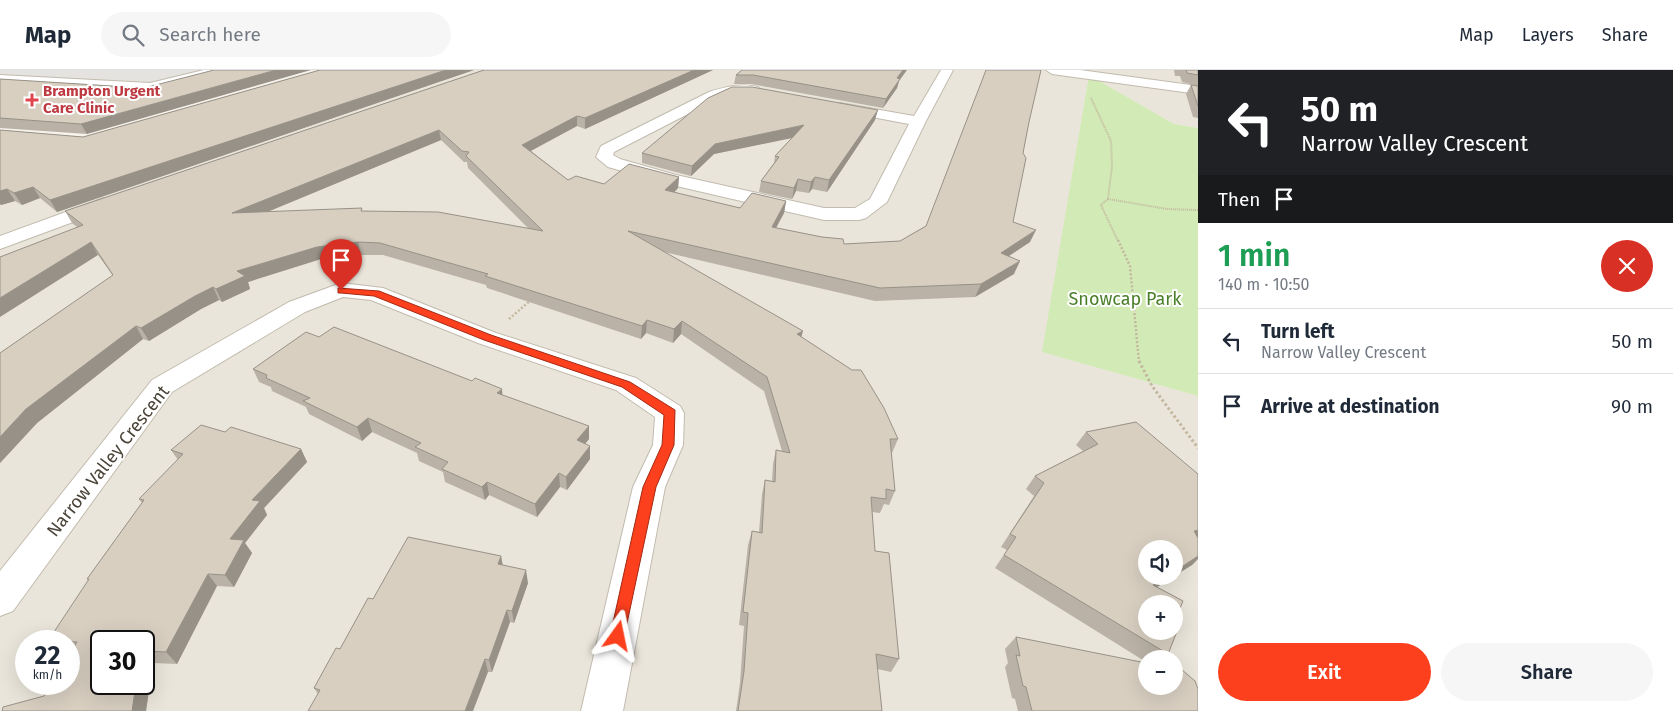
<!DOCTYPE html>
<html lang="en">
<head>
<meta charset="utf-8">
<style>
  body { margin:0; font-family:"Fira Sans",sans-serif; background:#f6f6f7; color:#1f2937; height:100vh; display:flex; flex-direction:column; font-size:19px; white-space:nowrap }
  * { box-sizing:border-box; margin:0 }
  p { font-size:16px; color:#747a83 }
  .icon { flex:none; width:28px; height:28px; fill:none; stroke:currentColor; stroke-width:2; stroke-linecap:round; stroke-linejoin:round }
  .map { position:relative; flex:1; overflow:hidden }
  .details { display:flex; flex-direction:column; background:#fff; width:475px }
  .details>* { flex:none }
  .hud { background:#202124; color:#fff; overflow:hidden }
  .controls { position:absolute; left:1138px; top:470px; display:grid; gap:10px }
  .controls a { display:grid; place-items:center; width:45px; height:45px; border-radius:50%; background:#fff; box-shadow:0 5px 20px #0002; font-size:25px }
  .speed { position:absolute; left:15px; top:560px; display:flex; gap:10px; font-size:25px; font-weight:700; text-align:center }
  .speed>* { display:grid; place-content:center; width:65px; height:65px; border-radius:50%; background:#fff; box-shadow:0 5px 20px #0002; line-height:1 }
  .speed small { font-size:12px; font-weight:400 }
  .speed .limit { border:2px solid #111; border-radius:8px; background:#fff; color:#111 }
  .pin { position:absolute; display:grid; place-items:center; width:42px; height:42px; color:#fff; margin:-51px -21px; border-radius:50% 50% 50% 0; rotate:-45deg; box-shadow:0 0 5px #0007 }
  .pin .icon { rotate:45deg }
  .me { position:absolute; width:55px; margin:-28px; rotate:12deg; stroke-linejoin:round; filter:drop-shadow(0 0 4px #0008) }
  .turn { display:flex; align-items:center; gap:18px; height:105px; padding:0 20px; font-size:22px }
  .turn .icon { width:65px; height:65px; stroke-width:2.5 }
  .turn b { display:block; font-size:35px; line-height:42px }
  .then { display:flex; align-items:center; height:48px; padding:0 20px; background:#0003; gap:10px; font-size:19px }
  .round { display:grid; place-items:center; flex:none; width:52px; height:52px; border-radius:26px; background:#f6f6f7 }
  .summary { display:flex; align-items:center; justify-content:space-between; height:85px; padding:0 20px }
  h1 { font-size:30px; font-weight:600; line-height:38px; color:#1e9e55 }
  .action { display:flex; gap:10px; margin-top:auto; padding:10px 20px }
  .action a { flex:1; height:58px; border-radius:30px; background:#fc3f1d; color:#fff; font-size:20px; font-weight:600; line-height:58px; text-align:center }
  .action a+a { background:#f6f6f7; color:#1f2937 }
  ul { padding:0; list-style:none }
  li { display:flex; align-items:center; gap:15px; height:65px; padding:0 20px; border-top:1px solid #e0e1e3 }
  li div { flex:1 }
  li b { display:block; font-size:19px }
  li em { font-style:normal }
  header { display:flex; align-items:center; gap:30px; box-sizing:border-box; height:70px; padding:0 25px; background:#fff; border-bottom:1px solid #e0e1e3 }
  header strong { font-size:24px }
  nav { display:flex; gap:28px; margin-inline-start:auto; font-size:18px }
  .search { width:350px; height:45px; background:#f6f6f7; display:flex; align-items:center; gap:12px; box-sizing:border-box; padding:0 18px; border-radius:28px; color:#747a83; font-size:19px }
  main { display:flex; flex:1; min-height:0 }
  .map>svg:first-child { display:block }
</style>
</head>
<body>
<header>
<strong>Map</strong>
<div class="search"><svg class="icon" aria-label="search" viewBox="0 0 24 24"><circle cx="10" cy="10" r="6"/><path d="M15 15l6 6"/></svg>Search here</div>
<nav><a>Map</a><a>Layers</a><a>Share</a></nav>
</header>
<main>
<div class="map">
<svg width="1198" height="641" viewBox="0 0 1198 641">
  <rect width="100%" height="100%" fill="#f6f3ec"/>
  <path fill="#eae5da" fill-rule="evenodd" d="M349,0H1198V58L1174,54L1089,5L1043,282L1198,326V641H0V79L59,82ZM1146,479H1174V506H1146ZM1146,534H1174V561H1146ZM26,571H69V614H26ZM101,571H144V614H101ZM1146,589H1174V616H1146Z"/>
  <path fill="#d2eab5" d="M1089,5L1174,54L1198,58V326L1042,282Z"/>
  <path fill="#e5e3e0" d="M0,0H239L148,25L0,17Z"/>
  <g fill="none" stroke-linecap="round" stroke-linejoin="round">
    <g stroke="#c2bbae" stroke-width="2">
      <path id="minor" d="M204,0H226L225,3L150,21L0,13V5L150,13Z
        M941,0H953L926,51L887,132L866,148L859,150H824L672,115L608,97L596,87L601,76L709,22C725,17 741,13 758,17L760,20L758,23L730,24L719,28L614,82L613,85L620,89L676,105L824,138H855L870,129L909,54L840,41L833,37L840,33L914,46Z
        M1046,0H1080L1198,16V24L1052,4Z
        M104,128L111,130L113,134L111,138L0,179V166Z
        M341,213L383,218L496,263L636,308L680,336L684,343L683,375L665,417L623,641H581L633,417L653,375L655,347L616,320L478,273L371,230L343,227L305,242L172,322L13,541L0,546V501L152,310L289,232Z"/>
    </g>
    <path stroke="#c4b79f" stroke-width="2" stroke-dasharray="1 1" stroke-linecap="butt" d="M1091,28L1111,71L1112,96L1108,129L1101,135L1118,171
      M1108,129L1167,139L1198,140"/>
    <path stroke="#c4b79f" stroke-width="2.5" stroke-dasharray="2 2" stroke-linecap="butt" d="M1118,170L1130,196L1139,292
      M509,249L531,230"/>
    <path stroke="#c4b79f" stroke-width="3" stroke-dasharray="2.5 2.5" stroke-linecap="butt" d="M1139,291L1152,316L1198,378"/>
    <use href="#minor" fill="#fff" fill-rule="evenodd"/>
  </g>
  <path fill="#bab2a6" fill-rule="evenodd" d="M320,0H474L57,142L40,128L22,135L15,131L1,135L0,134V60L83,67Z
    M484,0H713L585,59L577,56L531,81L568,110L604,114L679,107L678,118L674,123L740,138L786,131L784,143L776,158L844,174L900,171L926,156L1029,52L1023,83L1013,152L1030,172L1009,186L1014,204L975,227L875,231L664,182L801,267L898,369L892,383H891L895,421L889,435L884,434L880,443L872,442L875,481L899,589L891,602L877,599L882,641H736L740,613L744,556L739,555L748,475L752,461L759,462L762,424L765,410L772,411L773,394L776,380L782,381L764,321L681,264L673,273L646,263L641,269L487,218L486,215L383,185H361L321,189L248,212L250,219L222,232L219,230L201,239L149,271L143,269L37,353L0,393V283L113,206L98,185L77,157L72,153L65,141ZM441,70L464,92H467L468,98L529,159L363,141H269Z
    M742,0L899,11L897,18L883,38L751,14H734L736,5Z
    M1174,0H1198V48L1193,47L1186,24L1191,15L1198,16L1182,12L1180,6H1175Z
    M0,9L144,18L87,64L0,58V59Z
    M875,50L827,122L812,119L809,123L796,121L792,129L759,122L761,111L774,93L775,86L793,67L714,84L691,106L642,93V83Z
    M319,267L502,325L589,369L585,374L590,389L567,420L560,417L537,447L489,425L485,430L445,412L443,402L419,391L417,383L372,362L362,371L309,344L306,337L272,321L271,317L259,312L253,299Z
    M1136,352L1192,495L1157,517L1174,534L1168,584L1162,589H1146V592L995,498L1007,480L1001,477L1034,426L1026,419L1035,406L1083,381L1076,375L1086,362Z
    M225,362L301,379L307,392L264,438L267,445L245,473L252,483L234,517L217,516L177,594L153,593L146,641H2L44,626L70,584H69V571L89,510L87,509L142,433L139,429L178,390L171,380ZM144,571V614H101Z
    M501,486L503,495L528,513L514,553L510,552L492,602H488L318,624L314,618L373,529Z
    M1016,567L1198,641H1018L1015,629L1012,628L1005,597L1008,593L1005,579Z"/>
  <path fill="#979187" d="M276,0H311L87,64L81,54Z
    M446,0H474L57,142L50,130Z
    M694,0H713L585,59V48Z
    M903,0H907L899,11L897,18L883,38L886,29L897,8Z
    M878,40L875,50L827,122L829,110Z
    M577,46V56L523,85L522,75Z
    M804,55L802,66L714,84L691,106L692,96L715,74Z
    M439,60L441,70L236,155L232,143Z
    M679,107L678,118L664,132L665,120Z
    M815,107L812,119L809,123L811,112Z
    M798,109L796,121L792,129L794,118Z
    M33,117L40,128L22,135L14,123Z
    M7,119L15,131L1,135L0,134V121Z
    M786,131L784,143L770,169L772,157Z
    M1036,160L1030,172L995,195L1001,183Z
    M91,172L98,185L0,247V228Z
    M358,172L361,185L321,189L248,212L250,219L222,232L216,219L237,201L317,177Z
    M1020,191L1014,204L975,227L981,214Z
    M213,217L219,230L201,239L149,271L141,258L195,226Z
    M647,250L646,263L641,269L642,256Z
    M682,251L681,264L673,273L674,259Z
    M136,256L143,269L37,353L0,393V367L26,339Z
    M803,261L799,275L797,264Z
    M502,319L503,332L497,323Z
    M368,348L372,362L362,371L357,357Z
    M589,356V369L577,384V370Z
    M590,376V389L567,420L566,407Z
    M301,379L307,392L264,438L267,445L245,473L252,483L234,517L225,505L230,469L252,430Z
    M559,403L560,417L537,447L535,434Z
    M487,412L489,425L485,430L482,417Z
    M1198,460V469L1194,461Z
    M501,486L503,499L498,494Z
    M1198,486V489L1192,495L1174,506V502Z
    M526,500L528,513L514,553L512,541Z
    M208,504L217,516L177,594L166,582Z
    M1167,506H1174L1140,528L1153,515Z
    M507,540L510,552L492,602L489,590Z
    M144,583L153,593L146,641H132L136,614H144Z
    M485,589L488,602L473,641H465Z"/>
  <path fill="#d8cfc1" stroke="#979187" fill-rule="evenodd" d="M214,0H276L81,54L0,48V9L144,18Z
    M320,0H446L50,130L33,117L14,123L7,119L0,121V60L83,67Z
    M484,0H694L585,48L577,46L522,75L568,110L576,106L604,114L629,94L679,107L665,120L740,138L752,123L786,131L772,157L822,167L843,169L844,174L900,171L926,156L986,0H1041L1029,52L1023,83L1026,88L1013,152L1036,160L1001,183L1020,191L981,214L880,218L628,161L803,261L797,264L852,300H861L884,338L898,369H890L895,421L886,419V429L871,427L875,481L889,483L899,589L876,584L882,641H738L744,601L748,543L743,542L752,461L762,463L765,410L775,412L776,380L790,383L767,307L682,251L674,259L647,250L642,256L485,206L488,204L380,173L358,172L317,177L237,201L245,206L216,219L213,217L195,226L141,258L136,256L26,339L0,367V283L113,205L91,172L0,228V187L83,155L65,141ZM439,60L462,81L469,82L466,86L543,161L438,142L361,141L362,138L232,143Z
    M742,0H903L897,8L900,9L886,29L753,5H736Z
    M1186,0H1198V5L1187,3Z
    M1191,15L1198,16V36Z
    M732,17H752L878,40L829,110L815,107L811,112L798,109L794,118L761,111L779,87L775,86L804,55L715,74L692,96L642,83L708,28Z
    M334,257L472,311L475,308L502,319L497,323L589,356L577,370L590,376L566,407L559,403L535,434L487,412L482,417L442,399L448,392L415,377L421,373L368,348L357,357L303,331L310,328L266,308L267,305L253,299L306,262L319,267Z
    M1136,352L1198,404V460L1194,461L1198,468V486L1174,502V479H1146V506H1167L1153,515L1183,531L1174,553V534H1146V561H1174V557L1178,559L1168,584L1004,485L1016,467L1010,464L1044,413L1035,406L1098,374L1086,362Z
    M201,355L225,362L231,357L301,379L252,430L260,431L230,469L244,470L225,505L208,504L166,582L144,581V571H101V614H136L132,641H2L3,637L44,626L51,614H69V585L77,572L48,571L89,509H87L144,430L139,429L183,384L171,380Z
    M408,467L501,486L498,494L526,500L512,541L507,540L489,590L485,589L465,641H308L320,620L314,618L336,578L340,579L368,528L373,529Z
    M1016,567L1146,593V616H1174V598L1181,599L1195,611L1198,619V641H1032L1026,617L1023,616L1016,585L1020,586Z"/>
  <path fill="#fc3f1d" stroke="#a42913" d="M338,218L379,221L491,265L630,312L675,340L674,375L656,417L623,572L618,574L612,572L610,566L643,417L662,375L664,345L622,317L484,270L374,226L341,223H338Z"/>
  <path fill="#e0444e" stroke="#fff" stroke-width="2" d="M29.5 22.5h5v5h5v5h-5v5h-5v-5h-5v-5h5z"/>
  <g text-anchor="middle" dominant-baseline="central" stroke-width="4" stroke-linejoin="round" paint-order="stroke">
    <g font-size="15" font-weight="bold" fill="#be3a42" stroke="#fff" text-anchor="start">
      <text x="43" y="21">Brampton Urgent<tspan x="43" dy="17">Care Clinic</tspan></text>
    </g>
    <g font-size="18" fill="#4a7f2a" stroke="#fff">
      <text x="1125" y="229">Snowcap Park</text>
    </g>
    <g font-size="18" fill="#4b4439" stroke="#fff">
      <text transform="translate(108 391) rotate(-52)">Narrow Valley Crescent</text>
    </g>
  </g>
</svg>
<div class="controls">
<a><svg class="icon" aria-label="sound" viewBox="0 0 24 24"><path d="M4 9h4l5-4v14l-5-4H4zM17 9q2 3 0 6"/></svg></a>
<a>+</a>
<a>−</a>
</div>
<div class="speed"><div>22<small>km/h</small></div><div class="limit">30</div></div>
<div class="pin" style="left:341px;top:220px;background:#d93025"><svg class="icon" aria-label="arrive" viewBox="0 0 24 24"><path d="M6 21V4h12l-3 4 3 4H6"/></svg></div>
<svg class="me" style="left:618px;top:566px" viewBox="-20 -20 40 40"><path d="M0-17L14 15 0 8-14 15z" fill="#fc3f1d" stroke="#fff" stroke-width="4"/></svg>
</div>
<section class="details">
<div class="hud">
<div class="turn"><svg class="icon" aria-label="left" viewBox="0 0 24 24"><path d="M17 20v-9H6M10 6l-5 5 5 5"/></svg><div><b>50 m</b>Narrow Valley Crescent</div></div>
<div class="then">Then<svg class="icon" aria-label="arrive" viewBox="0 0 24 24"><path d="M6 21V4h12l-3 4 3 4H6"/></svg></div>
</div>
<div class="summary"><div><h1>1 min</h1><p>140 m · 10:50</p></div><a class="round" style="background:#d93025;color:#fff"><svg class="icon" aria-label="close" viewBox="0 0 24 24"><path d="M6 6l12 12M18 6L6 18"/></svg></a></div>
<ul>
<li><svg class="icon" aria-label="left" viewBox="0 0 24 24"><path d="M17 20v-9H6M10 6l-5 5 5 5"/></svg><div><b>Turn left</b><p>Narrow Valley Crescent</p></div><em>50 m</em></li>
<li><svg class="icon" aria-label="arrive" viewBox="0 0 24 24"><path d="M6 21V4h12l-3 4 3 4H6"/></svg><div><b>Arrive at destination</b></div><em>90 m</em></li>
</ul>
<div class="action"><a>Exit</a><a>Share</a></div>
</section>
</main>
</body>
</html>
